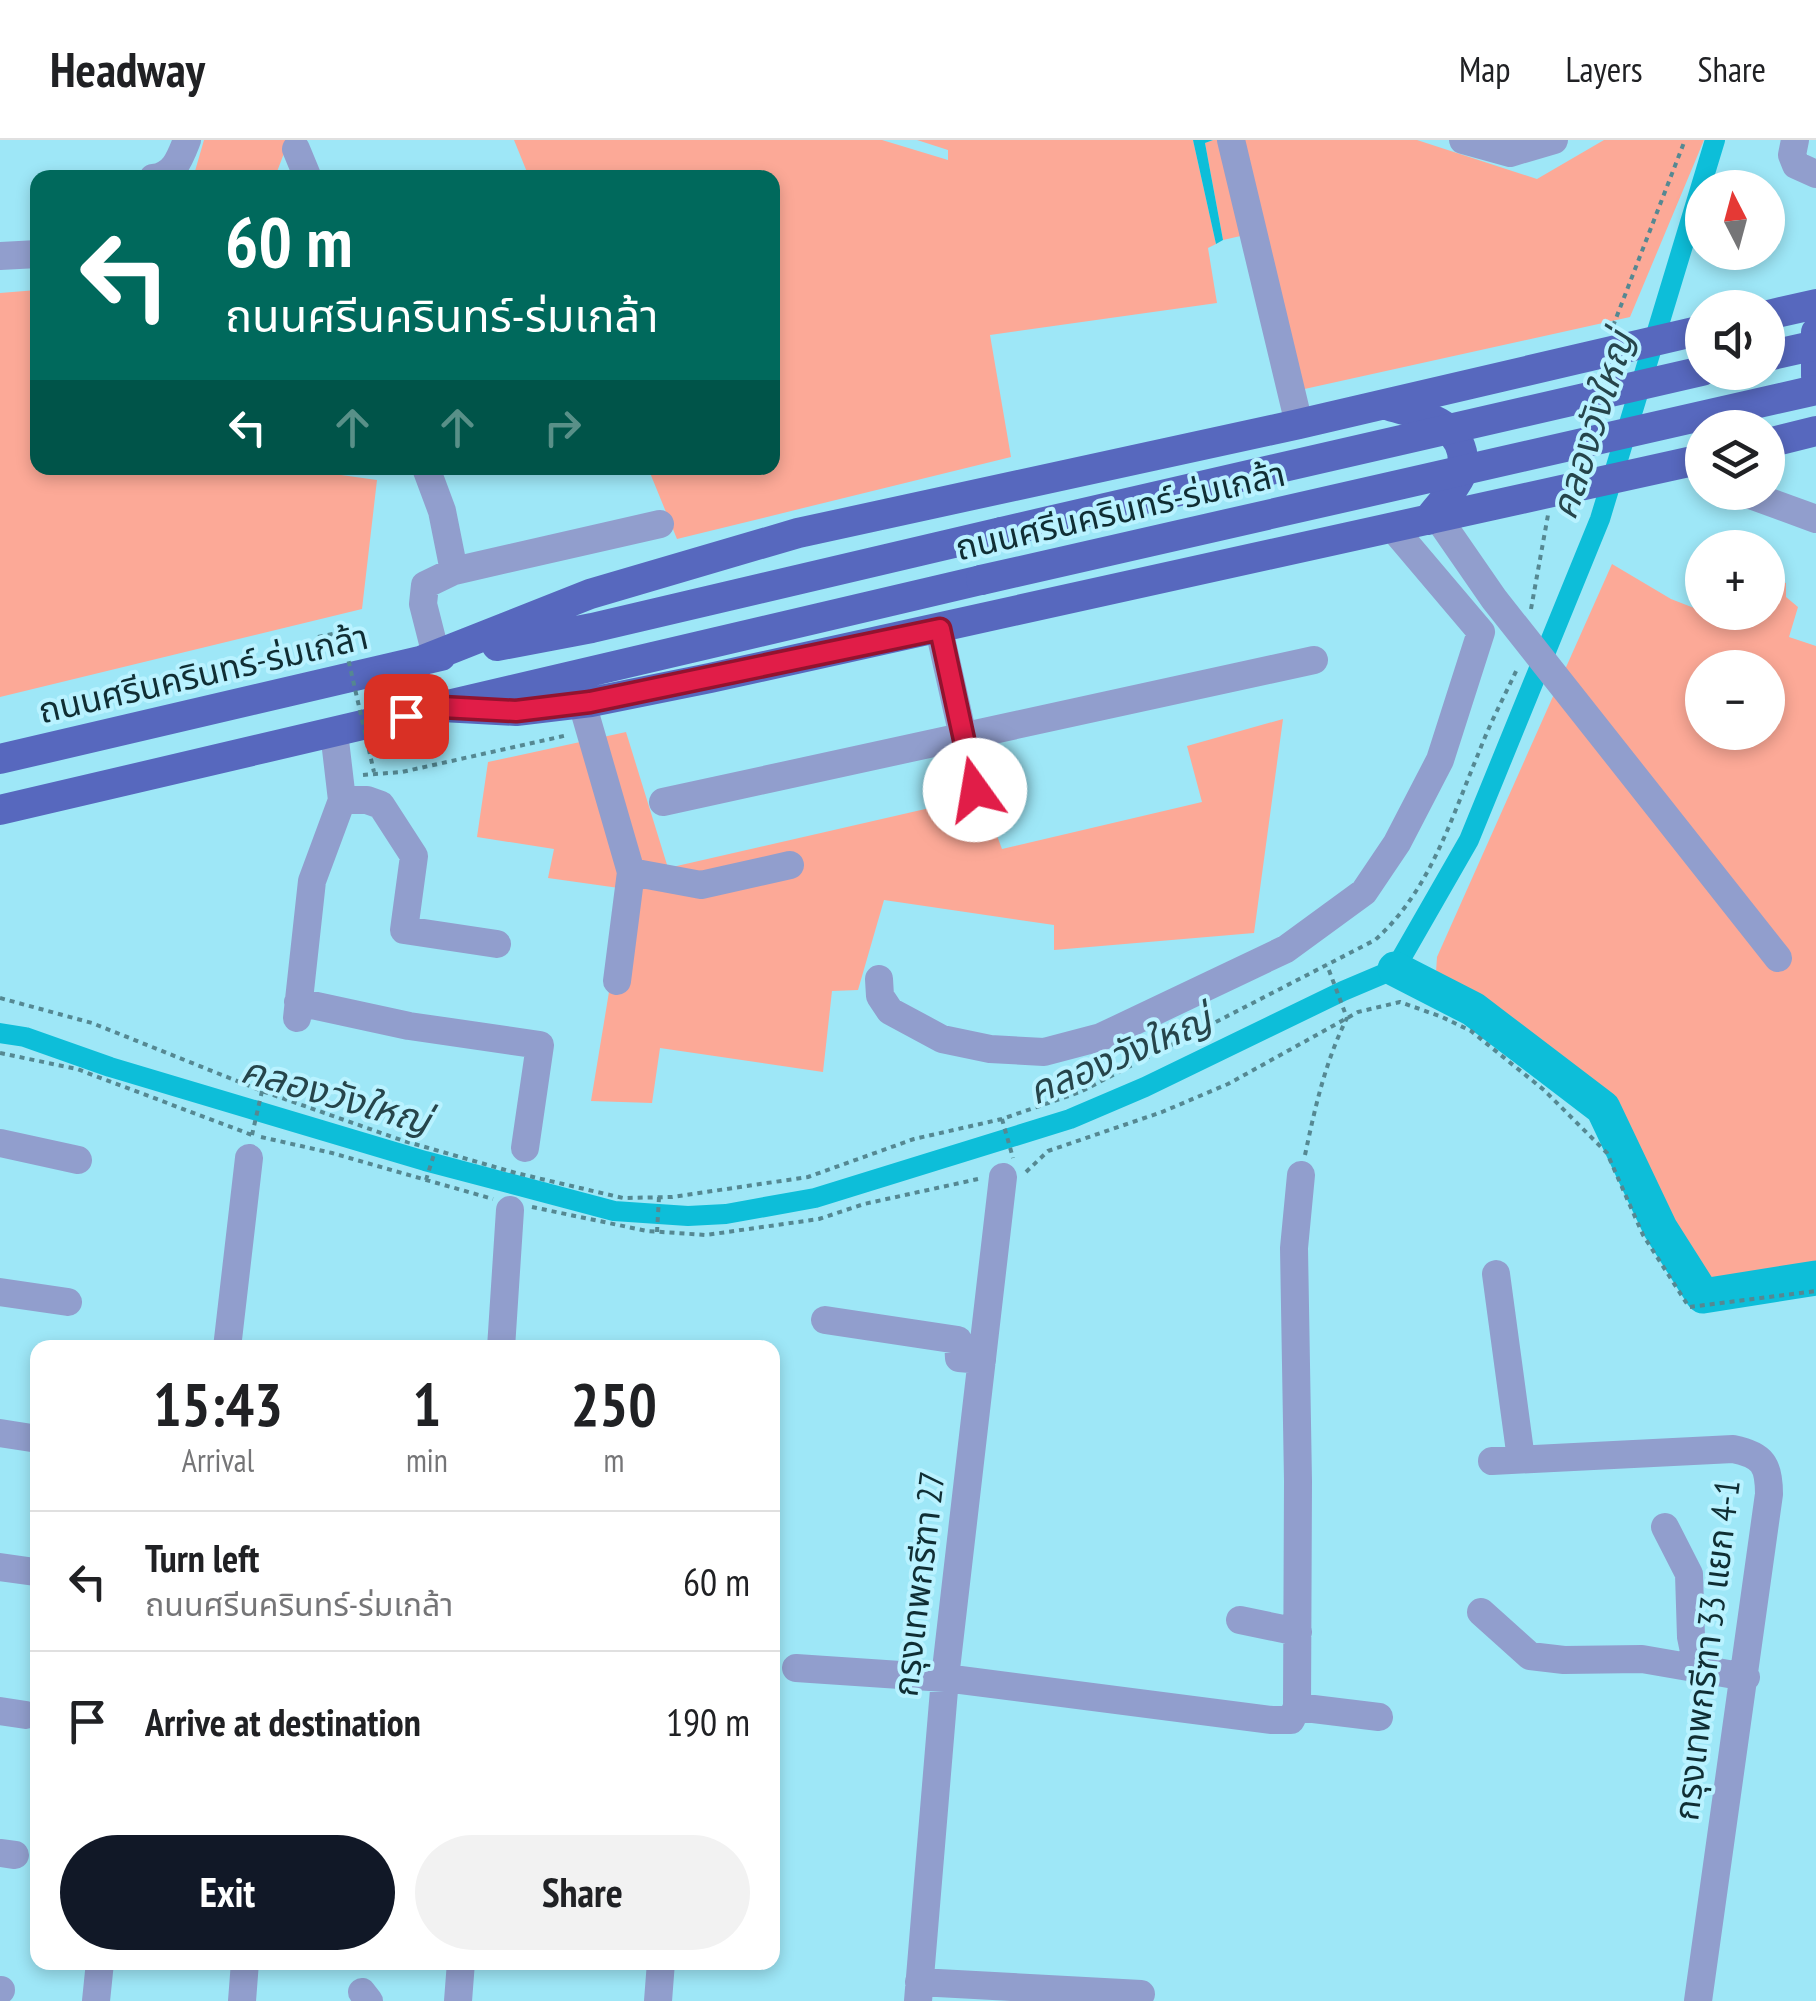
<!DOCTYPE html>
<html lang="en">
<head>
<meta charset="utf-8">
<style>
  body { margin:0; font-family:"PT Sans Narrow","Noto Sans Thai",sans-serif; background:#f2f2f2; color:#202124; height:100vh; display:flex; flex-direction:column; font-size:38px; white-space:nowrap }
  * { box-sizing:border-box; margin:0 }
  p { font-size:32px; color:#757577 }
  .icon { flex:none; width:55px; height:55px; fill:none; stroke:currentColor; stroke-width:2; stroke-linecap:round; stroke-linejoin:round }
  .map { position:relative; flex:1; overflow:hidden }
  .side { position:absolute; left:30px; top:1200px; width:750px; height:630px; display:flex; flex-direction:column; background:#fff; border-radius:20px; box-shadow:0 5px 15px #0003 }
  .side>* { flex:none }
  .guide { position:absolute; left:30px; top:30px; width:750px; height:305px; border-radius:20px; box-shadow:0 5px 15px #0003; background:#00695c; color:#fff; overflow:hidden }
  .needle { width:65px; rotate:354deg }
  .controls { position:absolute; left:1685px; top:30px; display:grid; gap:20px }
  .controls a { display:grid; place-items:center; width:100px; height:100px; border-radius:50%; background:#fff; box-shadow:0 5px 15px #0003; font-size:50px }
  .pin { position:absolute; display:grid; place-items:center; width:85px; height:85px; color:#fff; margin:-42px; border-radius:20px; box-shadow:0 5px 15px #0006 }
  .me { position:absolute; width:110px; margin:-55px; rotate:347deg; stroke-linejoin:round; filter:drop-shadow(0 0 8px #0008) }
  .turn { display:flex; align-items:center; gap:35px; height:210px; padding:0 30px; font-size:45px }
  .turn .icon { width:130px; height:130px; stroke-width:2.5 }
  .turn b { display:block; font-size:70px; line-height:85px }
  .lanes { display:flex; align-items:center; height:95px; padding:0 30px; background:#0003; justify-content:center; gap:50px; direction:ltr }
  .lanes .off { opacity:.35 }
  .eta { display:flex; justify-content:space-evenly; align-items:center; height:170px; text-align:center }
  .eta b { font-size:60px; font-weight:600; line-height:70px }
  .button { display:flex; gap:20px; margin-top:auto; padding:20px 30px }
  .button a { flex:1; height:115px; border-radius:60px; background:#111827; color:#fff; font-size:40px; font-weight:600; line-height:115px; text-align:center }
  .button a+a { background:#f2f2f2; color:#202124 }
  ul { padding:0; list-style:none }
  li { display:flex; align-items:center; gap:30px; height:140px; padding:0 30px; border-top:2px solid #e0e0e0 }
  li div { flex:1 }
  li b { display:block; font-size:38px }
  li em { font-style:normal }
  header { display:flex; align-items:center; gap:60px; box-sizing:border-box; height:140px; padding:0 50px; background:#fff; border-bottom:2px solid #e0e0e0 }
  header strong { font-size:48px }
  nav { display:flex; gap:55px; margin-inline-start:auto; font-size:35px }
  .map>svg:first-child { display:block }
</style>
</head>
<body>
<header>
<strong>Headway</strong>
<nav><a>Map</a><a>Layers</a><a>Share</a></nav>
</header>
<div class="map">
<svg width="1816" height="1861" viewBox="0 0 1816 1861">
  <rect width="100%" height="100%" fill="#9ee7f7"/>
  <path fill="#fca997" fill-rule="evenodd" d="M204,0H289L275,37L193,38Z
    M514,0H882L948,20V10L917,0H1193L1216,104L1208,108L1217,163L990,195L1011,317L677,399L648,328H772V38L529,37Z
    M1213,0H1222L1245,95L1223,100L1205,3Z
    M1243,0H1417L1537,39L1604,0H1704L1630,177L1300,250Z
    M37,150L38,328H291L377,340L362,469L0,557V153Z
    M1612,424L1671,459L1712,475L1713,473L1768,472V436L1786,443V457L1798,467L1789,497L1816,506V1128L1721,1146L1703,1143L1633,1000L1606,955L1511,878L1436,832L1437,817ZM1702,528H1768V592H1702Z
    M1283,579L1254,793L1054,810V785L884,760L858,850L832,851L823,932L660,908L652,963L591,961L626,749L548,738L554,709L477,697L488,622L626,592L668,728L982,656L1002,709L1202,662L1187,606Z"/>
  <path fill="#0dbed9" d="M1193,0H1213L1205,3L1223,100L1216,104Z"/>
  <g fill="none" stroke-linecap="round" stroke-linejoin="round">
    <path stroke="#0dbed9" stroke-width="20" d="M0,893L25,897L110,927L425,1021L614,1071L688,1076L726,1074L815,1058L1070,979L1145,947L1343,851L1395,829L1469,700L1600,379L1715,0"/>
    <path stroke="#0dbed9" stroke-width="35" d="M1395,829L1473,869L1603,968L1660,1088L1703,1156L1816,1138"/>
    <path stroke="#558892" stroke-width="4" stroke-dasharray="5 5" stroke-linecap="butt" d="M1613,186L1685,0
      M1531,469L1548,375
      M318,497L342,492
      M363,635L402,632L568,595
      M0,858L92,883L262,951L404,1001L516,1033L623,1058L672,1057L808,1037L914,999L1002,979L1080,952L1375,800C1430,751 1451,679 1479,612C1490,583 1505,555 1518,527
      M0,913L77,929L252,995
      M1002,979L1013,1018
      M252,995L262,951
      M261,997L332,1013L493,1059
      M1305,1015C1315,968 1325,922 1347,878L1327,825
      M1026,1032L1048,1011L1162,972L1228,944L1358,872L1400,862L1442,877L1471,891L1544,950L1607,1013L1643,1095L1689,1167L1816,1151
      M426,1040L435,1011
      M532,1067L647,1091L706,1095L819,1079L864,1064L978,1039
      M657,1092L659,1057"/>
    <path stroke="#919ecd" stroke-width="28" d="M1231,0L1299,284
      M1463,0L1510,13L1554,0
      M1795,0L1792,15L1796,25L1816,34
      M296,9L308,38
      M153,38C174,36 180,18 187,0
      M0,116L38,114
      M426,328L442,371L454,431
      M1742,352L1816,379
      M1438,378L1494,459L1778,818
      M939,489L975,650
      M436,515L423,464L425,445L454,431L660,384
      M582,563L631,732L617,841
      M342,660H367L381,665L414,716L404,790L497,804
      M663,662L1314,520
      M631,732L701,745L790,725
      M879,839L880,856L890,871L942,899L990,909L1044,912L1101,897L1286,809L1364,752L1397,703L1440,620L1481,492L1392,387
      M298,862L409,886L540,905L525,1008
      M297,878L312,741L342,660L334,592
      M0,1003L78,1020
      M1496,1134L1521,1319
      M0,1152L68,1162
      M825,1180L958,1200L959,1218L982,1220
      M227,1208L249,1018
      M501,1208L510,1070
      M0,1293L38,1299
      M1492,1321L1733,1309C1763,1315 1769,1325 1769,1354L1698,1861
      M1665,1387L1689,1434L1691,1497L1697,1526
      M0,1427L35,1432
      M1481,1472L1530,1516L1564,1520L1642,1519L1746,1537
      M1240,1480L1298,1492
      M796,1528L945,1538L1272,1580H1291L1297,1567L1298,1341L1294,1108L1301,1035
      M1297,1567L1379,1577
      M0,1571L26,1575
      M0,1713L15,1715
      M919,1842L1141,1854
      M0,1850H1
      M362,1852L369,1861
      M96,1861L100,1822
      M242,1861L245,1822
      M458,1861L461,1822
      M658,1861L661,1822
      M918,1861L945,1538L1003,1037"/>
    <path stroke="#5768be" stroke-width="30" d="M1768,175L1816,164
      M1816,192V236
      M1386,265C1415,274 1454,278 1462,312C1463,319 1464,328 1461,335C1454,351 1438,366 1428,380
      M1768,303L1816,291
      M497,506L592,488L1001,392
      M423,520L590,454L798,393L1299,284L1702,190
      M442,567L516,571L591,562L710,538L1702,319
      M0,619L441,516
      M0,670L981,440"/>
    <path stroke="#558892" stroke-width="4" stroke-dasharray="5 5" stroke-linecap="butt" d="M342,492L374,632"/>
    <path stroke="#5768be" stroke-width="30" d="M1768,216L1816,205
      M1001,392L1702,231
      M981,440L1816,250"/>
  </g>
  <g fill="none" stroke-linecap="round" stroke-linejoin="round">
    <g stroke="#92132f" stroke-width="25">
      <path id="route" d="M406,576L442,567L516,571L590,562L940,489L975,650"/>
    </g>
    <use href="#route" stroke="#e11d48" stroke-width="18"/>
  </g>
  <g text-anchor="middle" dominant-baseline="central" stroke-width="8" stroke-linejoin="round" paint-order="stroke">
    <g font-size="35" fill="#102e34" stroke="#b9f2ff">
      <text transform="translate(1120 370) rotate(-13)">ถนนศรีนครินทร์-ร่มเกล้า</text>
      <text transform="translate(203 533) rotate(-13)">ถนนศรีนครินทร์-ร่มเกล้า</text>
      <text transform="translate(918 1444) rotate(-83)">กรุงเทพกรีฑา 27</text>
      <text transform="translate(1706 1510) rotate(-83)">กรุงเทพกรีฑา 33 แยก 4-1</text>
    </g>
    <g font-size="38" font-style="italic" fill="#26454b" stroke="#b9f2ff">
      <text transform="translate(1591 285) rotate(-72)">คลองวังใหญ่</text>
      <text transform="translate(1119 914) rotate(-23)">คลองวังใหญ่</text>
      <text transform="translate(336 954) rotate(16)">คลองวังใหญ่</text>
    </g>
  </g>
</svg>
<div class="controls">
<a><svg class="needle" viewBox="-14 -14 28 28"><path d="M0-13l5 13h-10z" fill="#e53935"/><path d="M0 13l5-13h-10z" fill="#757577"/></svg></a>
<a><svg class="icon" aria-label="sound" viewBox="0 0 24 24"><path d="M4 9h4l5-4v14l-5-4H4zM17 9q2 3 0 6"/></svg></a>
<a><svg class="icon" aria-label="layers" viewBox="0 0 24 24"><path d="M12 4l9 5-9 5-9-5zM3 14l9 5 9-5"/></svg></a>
<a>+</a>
<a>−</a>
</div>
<div class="pin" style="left:406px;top:576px;background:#d93025"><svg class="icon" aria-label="arrive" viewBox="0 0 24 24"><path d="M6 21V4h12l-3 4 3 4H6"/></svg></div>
<svg class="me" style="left:975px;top:650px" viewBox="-20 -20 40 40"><circle r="19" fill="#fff"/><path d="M0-13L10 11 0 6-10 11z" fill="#e11d48"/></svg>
<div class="guide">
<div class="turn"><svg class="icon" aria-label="left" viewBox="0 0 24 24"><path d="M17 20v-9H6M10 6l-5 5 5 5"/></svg><div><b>60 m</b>ถนนศรีนครินทร์-ร่มเกล้า</div></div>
<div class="lanes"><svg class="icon" aria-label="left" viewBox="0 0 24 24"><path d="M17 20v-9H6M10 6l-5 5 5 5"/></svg><svg class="icon off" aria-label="ahead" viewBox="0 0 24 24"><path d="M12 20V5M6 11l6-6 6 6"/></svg><svg class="icon off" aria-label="ahead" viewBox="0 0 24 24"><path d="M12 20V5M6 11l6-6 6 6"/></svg><svg class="icon off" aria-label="right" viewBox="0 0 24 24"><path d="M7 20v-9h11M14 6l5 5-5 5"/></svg></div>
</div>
<section class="side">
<div class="eta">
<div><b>15:43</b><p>Arrival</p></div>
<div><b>1</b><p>min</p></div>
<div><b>250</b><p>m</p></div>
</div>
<ul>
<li><svg class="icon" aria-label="left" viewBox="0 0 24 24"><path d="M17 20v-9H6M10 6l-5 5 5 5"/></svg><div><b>Turn left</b><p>ถนนศรีนครินทร์-ร่มเกล้า</p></div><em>60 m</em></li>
<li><svg class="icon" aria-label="arrive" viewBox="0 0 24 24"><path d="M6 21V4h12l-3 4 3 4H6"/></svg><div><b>Arrive at destination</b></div><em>190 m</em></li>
</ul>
<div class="button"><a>Exit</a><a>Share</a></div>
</section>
</div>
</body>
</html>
